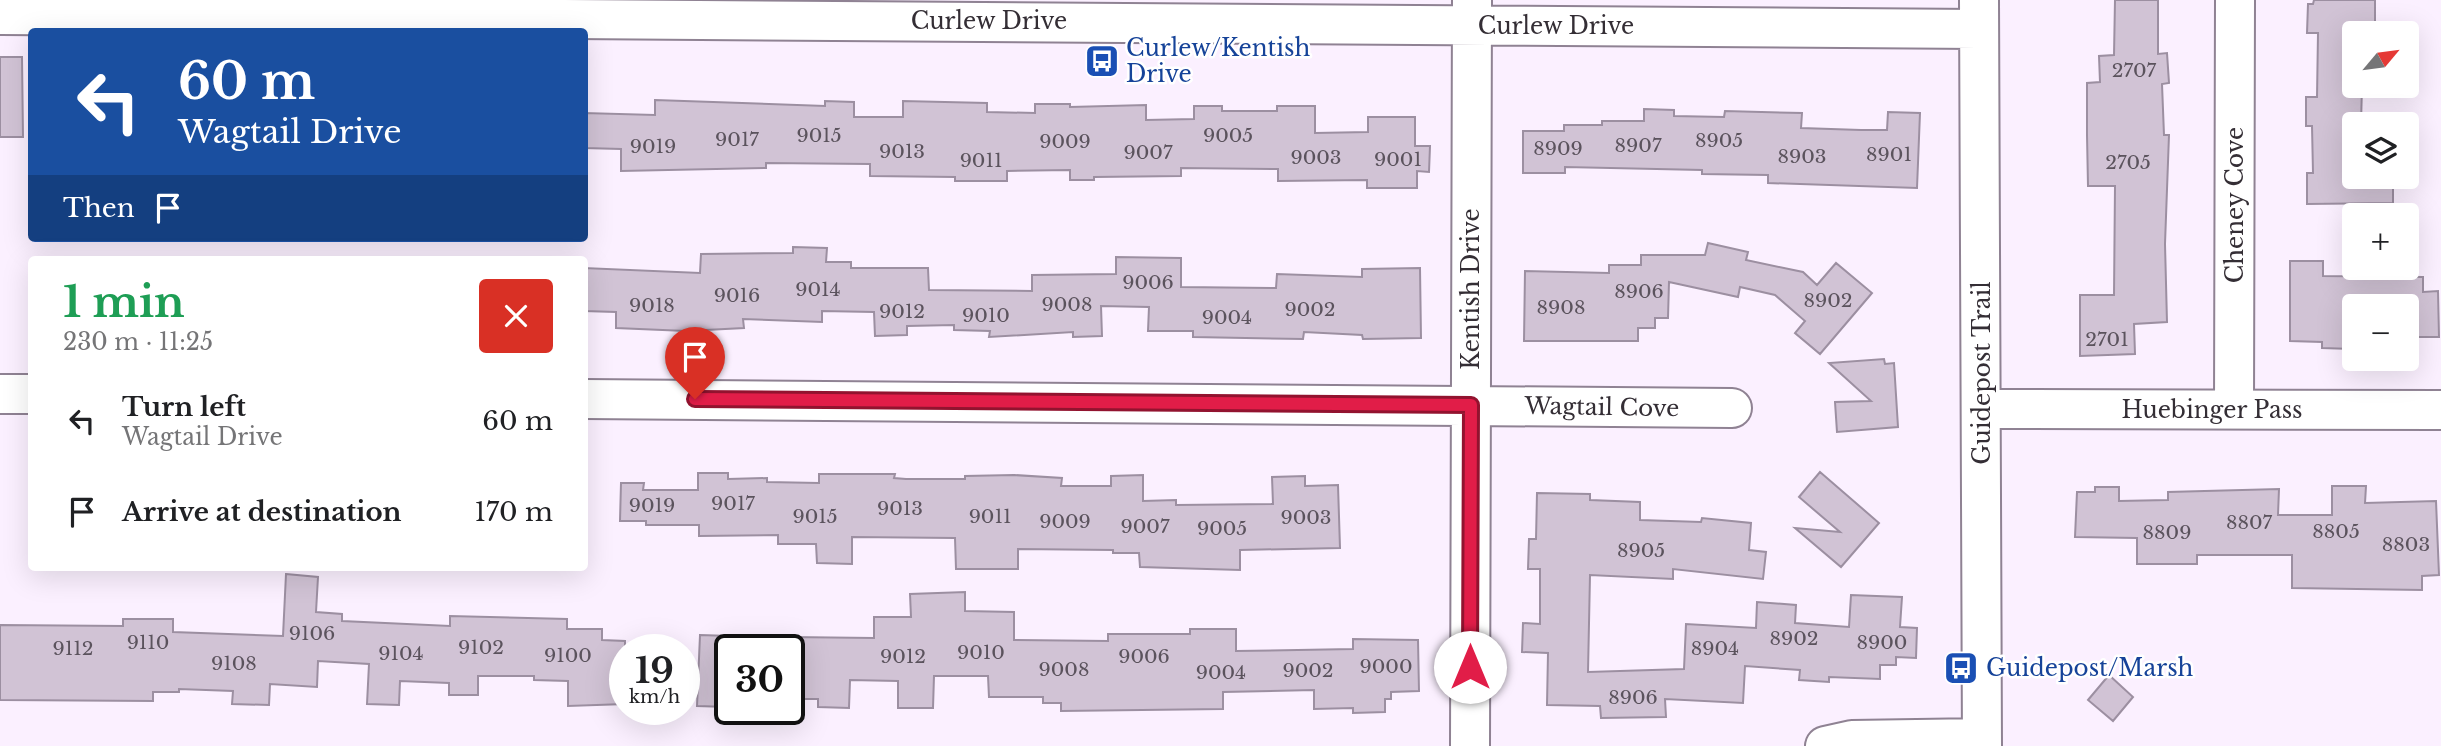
<!DOCTYPE html>
<html lang="en">
<head>
<meta charset="utf-8">
<style>
  body { margin:0; font-family:"Libre Baskerville",serif; background:#f6f6f6; color:#202124; height:100vh; display:flex; flex-direction:column; font-size:26px; white-space:nowrap }
  * { box-sizing:border-box; margin:0 }
  p { font-size:23px; color:#757577 }
  .icon { flex:none; width:38px; height:38px; fill:none; stroke:currentColor; stroke-width:2; stroke-linecap:round; stroke-linejoin:round }
  .map { position:relative; flex:1; overflow:hidden }
  .drawer { position:absolute; left:28px; top:256px; width:560px; height:315px; display:flex; flex-direction:column; background:#fff; border-radius:7px; box-shadow:0 7px 28px #0002 }
  .drawer>* { flex:none }
  .guide { position:absolute; left:28px; top:28px; width:560px; height:214px; border-radius:7px; box-shadow:0 7px 28px #0002; background:#1a4fa0; color:#fff; overflow:hidden }
  .needle { width:46px; rotate:61deg }
  .buttons { position:absolute; left:2342px; top:21px; display:grid; gap:14px }
  .buttons a { display:grid; place-items:center; width:77px; height:77px; border-radius:7px; background:#fff; box-shadow:0 7px 28px #0002; font-size:35px }
  .speed { position:absolute; left:609px; top:634px; display:flex; gap:14px; font-size:35px; font-weight:700; text-align:center }
  .speed>* { display:grid; place-content:center; width:91px; height:91px; border-radius:50%; background:#fff; box-shadow:0 7px 28px #0002; line-height:1 }
  .speed small { font-size:18px; font-weight:400 }
  .speed .limit { border:4px solid #111; border-radius:10px; background:#fff; color:#111 }
  .pin { position:absolute; display:grid; place-items:center; width:60px; height:60px; color:#fff; margin:-72px -30px; border-radius:50% 50% 50% 0; rotate:-45deg; box-shadow:0 0 7px #0007 }
  .pin .icon { rotate:45deg }
  .me { position:absolute; width:77px; margin:-38px; rotate:0deg; stroke-linejoin:round; filter:drop-shadow(0 0 5px #0008) }
  .turn { display:flex; align-items:center; gap:24px; height:147px; padding:0 35px; font-size:32px }
  .turn .icon { width:91px; height:91px; stroke-width:2.5 }
  .turn b { display:block; font-size:49px; line-height:60px }
  .then { display:flex; align-items:center; height:66px; padding:0 35px; background:#0003; gap:14px; font-size:26px }
  .round { display:grid; place-items:center; flex:none; width:74px; height:74px; border-radius:7px; background:#f6f6f6 }
  .head { display:flex; align-items:center; justify-content:space-between; height:119px; padding:0 35px }
  h1 { font-size:42px; font-weight:700; line-height:52px; color:#1e9e55 }
  ul { padding:0; list-style:none }
  li { display:flex; align-items:center; gap:21px; height:91px; padding:0 35px }
  li div { flex:1 }
  li b { display:block; font-size:26px }
  li em { font-style:normal }
  .map>svg:first-child { display:block }
</style>
</head>
<body>
<div class="map">
<svg width="2441" height="746" viewBox="0 0 2441 746">
  <rect width="100%" height="100%" fill="#fbf0ff"/>
  <path fill="#d1c3d5" stroke="#9c8fa1" stroke-width="2" d="M2115,0H2158V54L2167,53L2169,83L2162,84L2164,135H2169L2165,244L2167,322L2134,324L2135,354L2080,356V295H2114L2115,186H2088L2087,135V83L2100,82L2099,56L2114,55Z
    M2314,0H2375V33H2354V86H2362L2361,124H2354V177H2393V203L2307,204V173H2313L2312,126H2306V97H2317L2318,33H2307L2308,4H2313Z
    M0,57H22L23,137H0Z
    M655,100L825,106V101L854,102V117H903V101L987,103V112L1035,113V104H1070V107L1146,105V120L1194,119V106H1222V111H1277V106H1315V133L1368,132V117H1415V146H1430L1429,172L1417,171V188H1367V180L1278,181V169L1181,168V176L1094,177V180H1070V170L1007,171V181H955V177L870,176V164L766,163V168L621,171V149L584,148V113L655,115Z
    M1644,109L1674,110V116L1724,117L1725,111L1802,113L1801,128L1861,130H1887L1888,112L1920,113L1917,188L1768,183V175L1702,174V170L1565,167V173H1523V131H1564V125H1602V121H1644Z
    M1708,243L1748,252L1746,260L1803,272L1817,285L1836,263L1872,293L1820,354L1795,333L1805,321L1775,295L1740,287L1738,297L1669,282L1668,318H1655V328H1638V341H1524L1525,271L1609,273V265H1641V255H1705Z
    M793,247L827,248L826,262H851V268H928L929,290L1032,291V275L1116,274V257L1181,258V287L1276,288L1277,274L1362,277V269L1420,268L1421,338L1363,339L1362,335L1304,332L1303,339L1193,337V331H1148L1149,307L1101,306L1102,336L1073,337V332L989,337L990,331L954,330V325L907,326V335L875,336L874,312L822,311V322L743,319L744,328L686,331L616,328V312L584,311V268L700,273L701,254L793,253Z
    M2290,261H2323V276L2423,277V292L2438,291L2439,337H2406V306H2352V349L2322,348V342L2290,341Z
    M1884,359L1885,364L1894,363L1898,427L1837,432L1835,402L1871,401L1829,363Z
    M1820,472L1879,523L1841,567L1795,528L1840,532L1799,497Z
    M698,473H728V479L767,478V482L819,483V474H895L894,478L906,479H965V476L1014,475L1062,478L1061,486H1111V476L1143,475V501L1176,500V505L1273,504L1272,477L1305,476V486L1338,485L1340,548L1240,550V570L1140,567L1139,553H1113V550L1018,549V569H956L955,538L852,537V564L817,563L816,544H778V535L699,536V525H646V521H620L621,483H644L643,490H698Z
    M2332,486H2366L2365,503L2436,501L2439,575L2422,576V590L2292,588V555H2197V564H2137V538L2075,537L2077,492H2095V487H2119V501L2168,500V492L2279,489L2278,515H2332Z
    M1537,493L1590,494V500L1640,502V520L1701,522L1702,518L1751,523L1749,550L1766,552L1763,579L1673,569V579L1590,575L1588,672L1684,669L1686,624L1756,628L1757,602L1796,605L1795,623L1849,627L1851,595L1902,597L1900,627L1917,628L1916,658L1896,657V665H1880V679L1829,677V682L1799,680L1800,670L1745,666L1743,703L1665,699L1666,717L1601,718L1600,706L1547,705L1548,653L1522,652L1523,623L1540,624V569H1528L1529,539H1536Z
    M286,574L318,577L316,612L342,614V621L450,626V616L567,619V629H602V640L625,641V704L568,706V681L534,680V676H478V695H449V683L400,681L399,705L367,704L369,664L318,661L317,687L270,684L269,705L232,704L233,691L179,689V692H153V701L0,700V625L123,626V619H173V632L283,636Z
    M965,592V611L1014,612V640L1108,641V634H1190V629H1236V651L1353,649V639L1418,640L1419,691L1391,692V699H1385V712L1353,713V708L1314,709V690L1223,692V709L1061,711V703H1043V697H989L988,676H934L933,708H898V681L850,680L849,708L818,707V699H792L789,637L874,638V617H911L910,594Z
    M700,635L730,636L728,707L697,706Z
    M2109,675L2133,697L2113,721L2088,700Z"/>
  <g fill="none" stroke-linecap="round" stroke-linejoin="round">
    <g stroke="#8f8293" stroke-width="42">
      <path id="minor" d="M1979,0L1982,746
        M0,15L1978,29
        M0,394H32
        M584,399L1732,408
        M1983,409L2441,410
        M2234,409L2235,0
        M1470,746L1472,0
        M1825,746L1852,740L1982,738"/>
    </g>
    <use href="#minor" stroke="#fff" stroke-width="38"/>
  </g>
  <g fill="none" stroke-linecap="round" stroke-linejoin="round">
    <g stroke="#92132f" stroke-width="18">
      <path id="route" d="M695,399L1471,405L1470,667"/>
    </g>
    <use href="#route" stroke="#e11d48" stroke-width="12"/>
  </g>
  <defs>
    <g id="bus-square" transform="scale(1.75)"><rect x="-9" y="-9" width="18" height="18" rx="4" fill="#1a4fb4" stroke="#fff"/><path d="M-5-6H5V4H4V6H2V4H-2V6H-4V4H-5ZM-3.5-4V0h7V-4ZM-3.5 1.2v1.5H-2V1.2ZM2 1.2v1.5H3.5V1.2Z" fill="#fff"/></g>
  </defs>
  <g fill-rule="evenodd">
    <use href="#bus-square" x="1102" y="61"/>
    <use href="#bus-square" x="1961" y="668"/>
  </g>
  <g text-anchor="middle" dominant-baseline="central" stroke-width="5" stroke-linejoin="round" paint-order="stroke">
    <g font-size="19" fill="#5b535d">
      <text x="2134" y="70">2707</text>
      <text x="819" y="135">9015</text>
      <text x="1228" y="135">9005</text>
      <text x="737" y="139">9017</text>
      <text x="1719" y="140">8905</text>
      <text x="1065" y="141">9009</text>
      <text x="1638" y="145">8907</text>
      <text x="653" y="146">9019</text>
      <text x="1558" y="148">8909</text>
      <text x="902" y="151">9013</text>
      <text x="1148" y="152">9007</text>
      <text x="1889" y="154">8901</text>
      <text x="1802" y="156">8903</text>
      <text x="1316" y="157">9003</text>
      <text x="1398" y="159">9001</text>
      <text x="981" y="160">9011</text>
      <text x="2128" y="162">2705</text>
      <text x="1148" y="282">9006</text>
      <text x="818" y="289">9014</text>
      <text x="1639" y="291">8906</text>
      <text x="737" y="295">9016</text>
      <text x="1828" y="300">8902</text>
      <text x="1067" y="304">9008</text>
      <text x="652" y="305">9018</text>
      <text x="1561" y="307">8908</text>
      <text x="1310" y="309">9002</text>
      <text x="902" y="311">9012</text>
      <text x="986" y="315">9010</text>
      <text x="1227" y="317">9004</text>
      <text x="2107" y="339">2701</text>
      <text x="733" y="503">9017</text>
      <text x="652" y="505">9019</text>
      <text x="900" y="508">9013</text>
      <text x="815" y="516">9015</text>
      <text x="990" y="516">9011</text>
      <text x="1306" y="517">9003</text>
      <text x="1065" y="521">9009</text>
      <text x="2249" y="522">8807</text>
      <text x="1145" y="526">9007</text>
      <text x="1222" y="528">9005</text>
      <text x="2336" y="531">8805</text>
      <text x="2167" y="532">8809</text>
      <text x="2406" y="544">8803</text>
      <text x="1641" y="550">8905</text>
      <text x="312" y="633">9106</text>
      <text x="1794" y="638">8902</text>
      <text x="148" y="642">9110</text>
      <text x="1882" y="642">8900</text>
      <text x="481" y="647">9102</text>
      <text x="73" y="648">9112</text>
      <text x="1715" y="648">8904</text>
      <text x="981" y="652">9010</text>
      <text x="401" y="653">9104</text>
      <text x="568" y="655">9100</text>
      <text x="903" y="656">9012</text>
      <text x="1144" y="656">9006</text>
      <text x="234" y="663">9108</text>
      <text x="1386" y="666">9000</text>
      <text x="1064" y="669">9008</text>
      <text x="1308" y="670">9002</text>
      <text x="1221" y="672">9004</text>
      <text x="1633" y="697">8906</text>
    </g>
    <g font-size="23" fill="#342e35" stroke="#fff">
      <text x="989" y="21">Curlew Drive</text>
      <text x="1556" y="26">Curlew Drive</text>
      <text transform="translate(2235 205) rotate(-90)">Cheney Cove</text>
      <text transform="translate(1471 289) rotate(-90)">Kentish Drive</text>
      <text transform="translate(1982 373) rotate(-90)">Guidepost Trail</text>
      <text transform="translate(1602 407) rotate(1)">Wagtail Cove</text>
      <text x="2212" y="410">Huebinger Pass</text>
    </g>
    <g font-size="23" fill="#164399" stroke="#fff" text-anchor="start">
      <text x="1126" y="48">Curlew/Kentish<tspan x="1126" dy="26">Drive</tspan></text>
      <text x="1986" y="668">Guidepost/Marsh</text>
    </g>
  </g>
</svg>
<div class="buttons">
<a><svg class="needle" viewBox="-14 -14 28 28"><path d="M0-13l5 13h-10z" fill="#e53935"/><path d="M0 13l5-13h-10z" fill="#757577"/></svg></a>
<a><svg class="icon" aria-label="layers" viewBox="0 0 24 24"><path d="M12 4l9 5-9 5-9-5zM3 14l9 5 9-5"/></svg></a>
<a>+</a>
<a>−</a>
</div>
<div class="speed"><div>19<small>km/h</small></div><div class="limit">30</div></div>
<div class="pin" style="left:695px;top:399px;background:#d93025"><svg class="icon" aria-label="arrive" viewBox="0 0 24 24"><path d="M6 21V4h12l-3 4 3 4H6"/></svg></div>
<svg class="me" style="left:1470px;top:667px" viewBox="-20 -20 40 40"><circle r="19" fill="#fff"/><path d="M0-13L10 11 0 6-10 11z" fill="#e11d48"/></svg>
<div class="guide">
<div class="turn"><svg class="icon" aria-label="left" viewBox="0 0 24 24"><path d="M17 20v-9H6M10 6l-5 5 5 5"/></svg><div><b>60 m</b>Wagtail Drive</div></div>
<div class="then">Then<svg class="icon" aria-label="arrive" viewBox="0 0 24 24"><path d="M6 21V4h12l-3 4 3 4H6"/></svg></div>
</div>
<section class="drawer">
<div class="head"><div><h1>1 min</h1><p>230 m · 11:25</p></div><a class="round" style="background:#d93025;color:#fff"><svg class="icon" aria-label="close" viewBox="0 0 24 24"><path d="M6 6l12 12M18 6L6 18"/></svg></a></div>
<ul>
<li><svg class="icon" aria-label="left" viewBox="0 0 24 24"><path d="M17 20v-9H6M10 6l-5 5 5 5"/></svg><div><b>Turn left</b><p>Wagtail Drive</p></div><em>60 m</em></li>
<li><svg class="icon" aria-label="arrive" viewBox="0 0 24 24"><path d="M6 21V4h12l-3 4 3 4H6"/></svg><div><b>Arrive at destination</b></div><em>170 m</em></li>
</ul>
</section>
</div>
</body>
</html>
